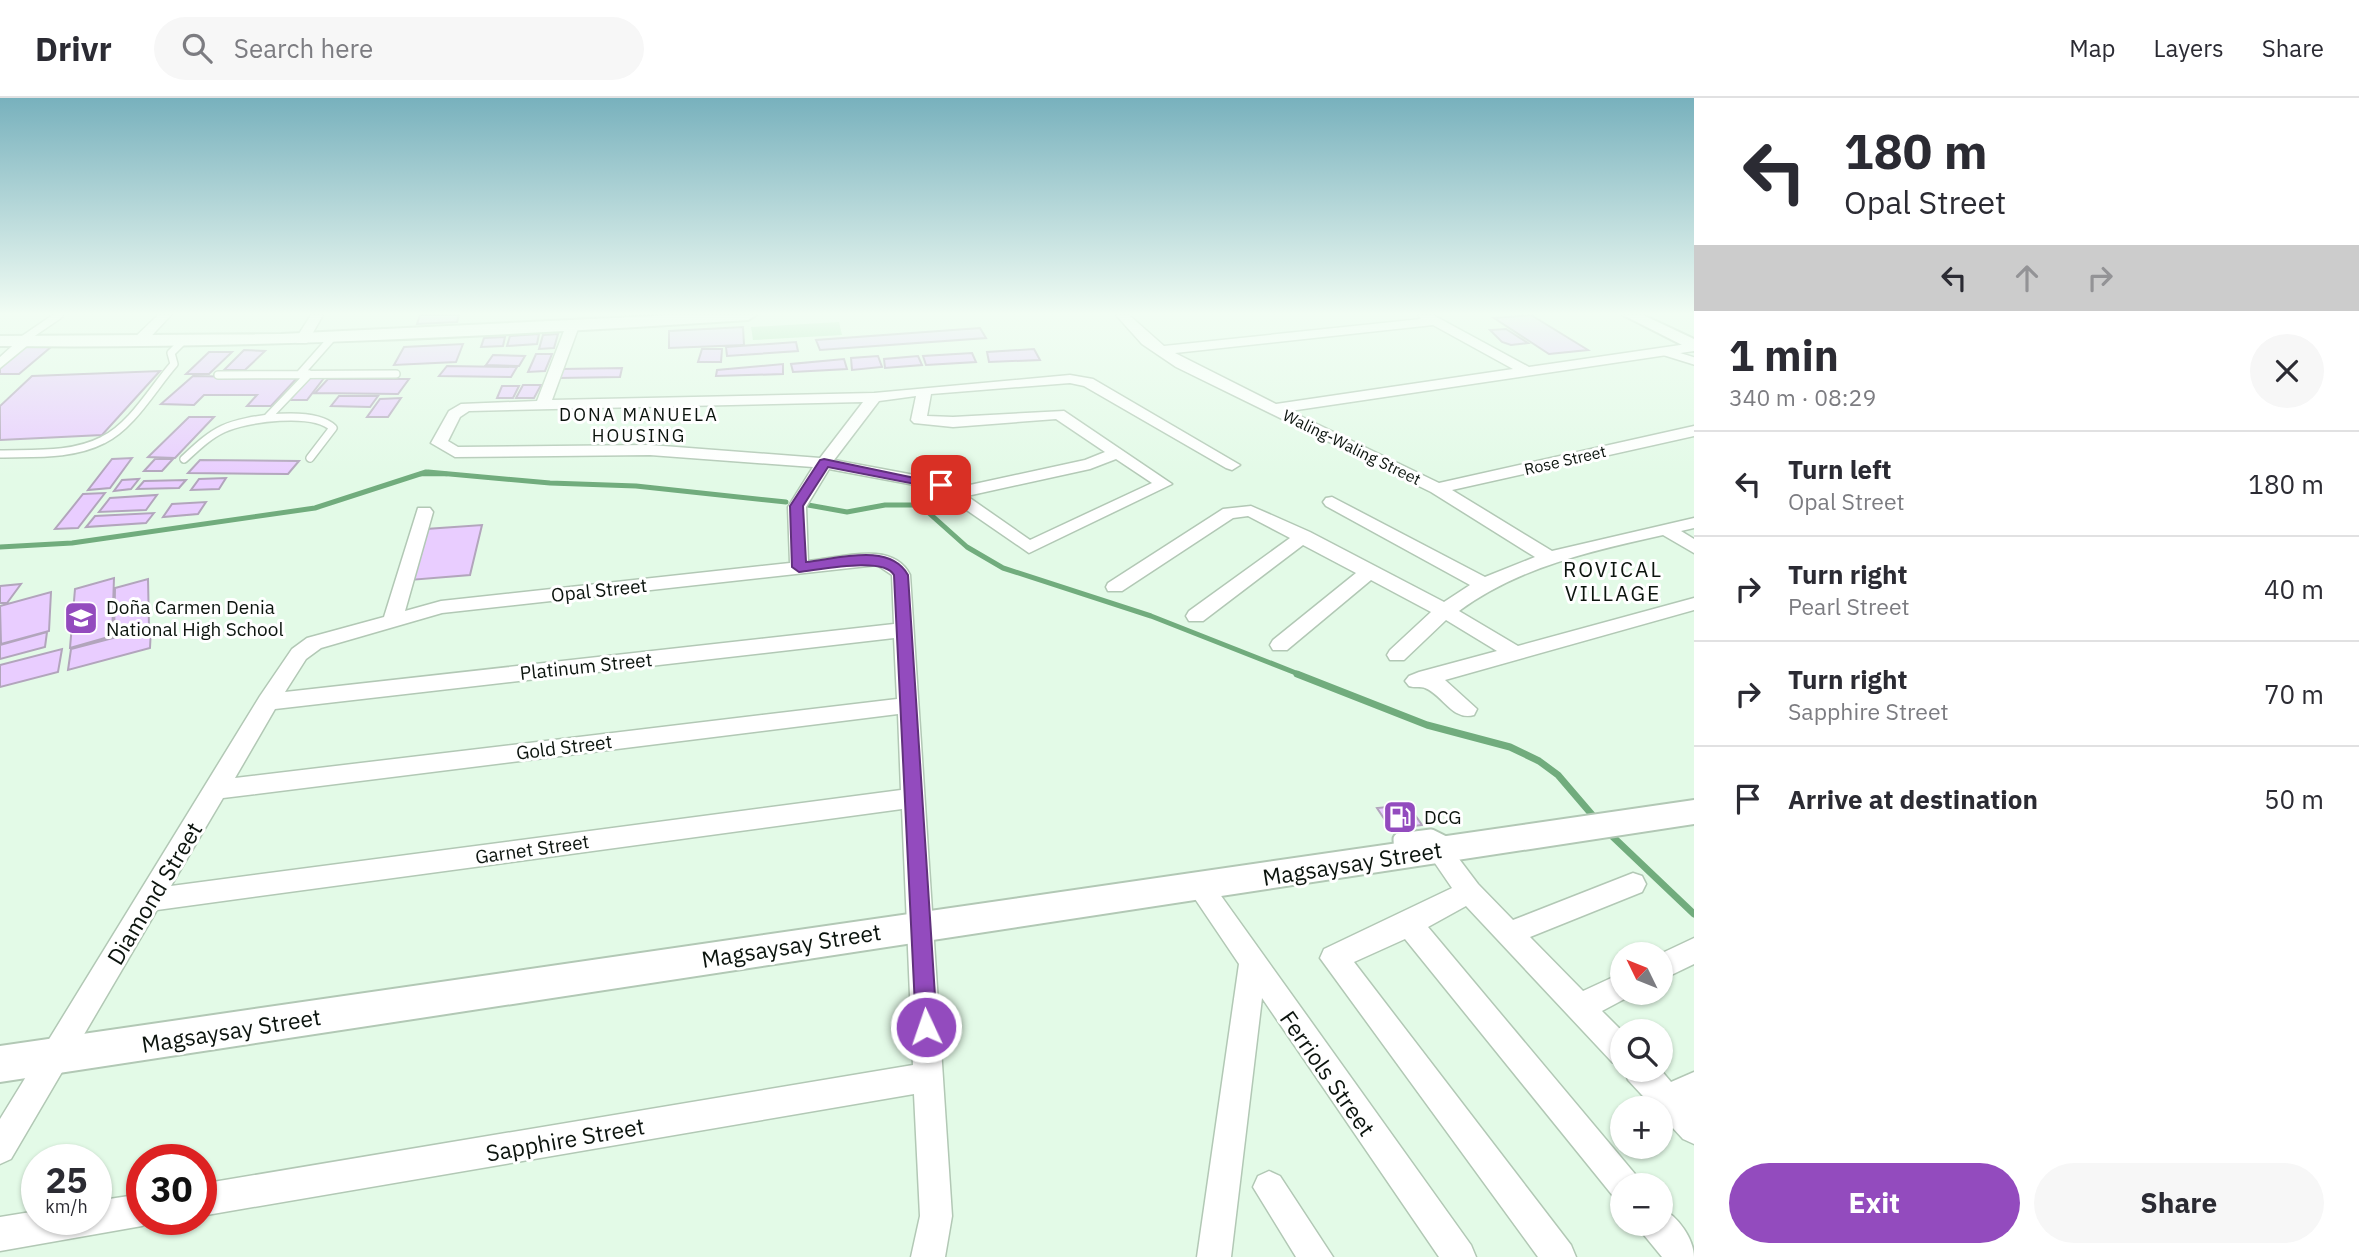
<!DOCTYPE html>
<html lang="en">
<head>
<meta charset="utf-8">
<style>
  body { margin:0; font-family:"IBM Plex Sans",sans-serif; background:#f7f7f7; color:#2b2b33; height:100vh; display:flex; flex-direction:column; font-size:26px; white-space:nowrap }
  * { box-sizing:border-box; margin:0 }
  p { font-size:23px; color:#7c7c81 }
  .icon { flex:none; width:38px; height:38px; fill:none; stroke:currentColor; stroke-width:2; stroke-linecap:round; stroke-linejoin:round }
  .map { position:relative; flex:1; overflow:hidden }
  .drawer { display:flex; flex-direction:column; background:#fff; width:665px }
  .drawer>* { flex:none }
  .top-card { background:#fff; color:#2b2b33; overflow:hidden }
  .needle { width:46px; rotate:313deg }
  .buttons { position:absolute; left:1610px; top:844px; display:grid; gap:14px }
  .buttons a { display:grid; place-items:center; width:63px; height:63px; border-radius:50%; background:#fff; box-shadow:0 2px 5px #0004; font-size:35px }
  .speed { position:absolute; left:21px; top:1046px; display:flex; gap:14px; font-size:35px; font-weight:700; text-align:center }
  .speed>* { display:grid; place-content:center; width:91px; height:91px; border-radius:50%; background:#fff; box-shadow:0 2px 5px #0004; line-height:1 }
  .speed small { font-size:18px; font-weight:400 }
  .speed .limit { border:10px solid #d22; background:#fff; color:#111 }
  .pin { position:absolute; display:grid; place-items:center; width:60px; height:60px; color:#fff; margin:-30px; border-radius:14px; box-shadow:0 4px 10px #0006 }
  .me { position:absolute; width:77px; margin:-38px; rotate:357deg; stroke-linejoin:round; filter:drop-shadow(0 0 5px #0008) }
  .turn { display:flex; align-items:center; gap:24px; height:147px; padding:0 35px; font-size:32px }
  .turn .icon { width:91px; height:91px; stroke-width:2.5 }
  .turn b { display:block; font-size:49px; line-height:60px }
  .lanes { display:flex; align-items:center; height:66px; padding:0 35px; background:#0003; justify-content:center; gap:35px; direction:ltr }
  .lanes .off { opacity:.35 }
  .round { display:grid; place-items:center; flex:none; width:74px; height:74px; border-radius:37px; background:#f7f7f7 }
  .headline { display:flex; align-items:center; justify-content:space-between; height:119px; padding:0 35px }
  h1 { font-size:42px; font-weight:700; line-height:52px }
  .action { display:flex; gap:14px; margin-top:auto; padding:14px 35px }
  .action a { flex:1; height:80px; border-radius:42px; background:#934bbe; color:#fff; font-size:28px; font-weight:700; line-height:80px; text-align:center }
  .action a+a { background:#f7f7f7; color:#2b2b33 }
  ul { padding:0; list-style:none }
  li { display:flex; align-items:center; gap:21px; height:105px; padding:0 35px; border-top:2px solid #e1e1e2 }
  li div { flex:1 }
  li b { display:block; font-size:26px }
  li em { font-style:normal }
  header { display:flex; align-items:center; gap:42px; box-sizing:border-box; height:98px; padding:0 35px; background:#fff; border-bottom:2px solid #e1e1e2 }
  header strong { font-size:33px }
  nav { display:flex; gap:38px; margin-inline-start:auto; font-size:24px }
  .search { width:490px; height:63px; background:#f7f7f7; display:flex; align-items:center; gap:18px; box-sizing:border-box; padding:0 24px; border-radius:38px; color:#7c7c81; font-size:26px }
  main { display:flex; flex:1; min-height:0 }
  .map>svg:first-child { display:block }
</style>
</head>
<body>
<header>
<strong>Drivr</strong>
<div class="search"><svg class="icon" aria-label="search" viewBox="0 0 24 24"><circle cx="10" cy="10" r="6"/><path d="M15 15l6 6"/></svg>Search here</div>
<nav><a>Map</a><a>Layers</a><a>Share</a></nav>
</header>
<main>
<div class="map">
<svg width="1694" height="1159" viewBox="0 0 1694 1159">
  <rect width="100%" height="100%" fill="#e3fae7"/>
  <path fill="#abe5b6" d="M839,224L842,237L753,242L751,229Z"/>
  <g fill="none" stroke-linecap="round" stroke-linejoin="round">
    <path stroke="#71ac7d" stroke-width="4.5" d="M420,376H447"/>
    <path stroke="#71ac7d" stroke-width="5" d="M428,374L550,385L636,388L786,404
      M808,407L847,414L885,407H920L967,449L1003,470L1151,518L1301,577
      M0,449L72,445L315,410L426,374"/>
    <path stroke="#71ac7d" stroke-width="7" d="M1297,576L1427,627L1510,649L1539,663L1558,677L1594,719
      M1612,738L1694,816"/>
  </g>
  <path fill="#e9cdff" stroke="#b2a5bc" stroke-width="2" d="M420,217H459L457,224L417,226Z
    M1531,217L1588,252L1549,256L1494,220Z
    M743,229L744,247L669,250V233Z
    M980,230L986,240L820,252L816,242Z
    M1506,231L1528,245L1511,247L1502,244L1490,232Z
    M539,236L537,246L507,248L510,238Z
    M558,236L554,250L539,251L543,237Z
    M505,239L503,248L481,249L484,240Z
    M796,244L798,253L727,258L726,249Z
    M463,246L456,264L394,267L404,249Z
    M25,249H51L19,276H0V270Z
    M702,251H722L721,264H698Z
    M1034,251L1040,262L989,264L987,254Z
    M244,252L265,253L245,272H224Z
    M209,254H232L209,276H186Z
    M972,255L976,264L926,267L923,258Z
    M536,256H552L545,273L528,274Z
    M493,257L525,258L519,268L486,267Z
    M878,258L882,269L852,272L851,260Z
    M918,258L922,267L885,270L884,261Z
    M844,261L847,271L793,274L791,266Z
    M783,266V276L716,278L717,272Z
    M447,268L517,269L511,279L439,278Z
    M622,270L620,279L559,280L562,271Z
    M160,273L102,337L0,342V308L32,278Z
    M193,278L297,280L271,308H247L257,297H204L194,307L161,306Z
    M307,280H324L307,302H289Z
    M328,281H409L398,296L315,295Z
    M523,287H541L534,300H516Z
    M502,288H519L513,300H497Z
    M339,298H378L370,309L331,308Z
    M401,300L388,319H367L380,301Z
    M189,319H214L175,360L148,359Z
    M132,360L110,390L88,392L112,361Z
    M155,361H173L162,373H144Z
    M200,362L299,363L288,376L188,375Z
    M226,380L219,391L191,392L199,381Z
    M139,381L131,391L114,393L122,382Z
    M186,382L179,390L137,391L144,383Z
    M105,395L78,430L55,431L83,396Z
    M157,397L146,412L99,414L110,400Z
    M206,404L198,416L163,419L172,406Z
    M154,415L146,425L86,429L95,418Z
    M482,427L470,477L410,482L426,431Z
    M114,480L112,538L70,550L75,491Z
    M148,481L149,530L114,539L115,490Z
    M21,486L7,505H0V488Z
    M51,494L49,533L1,546L0,508Z
    M151,530L150,550L68,572L71,551Z
    M47,534L45,549L0,561V547Z
    M62,551L58,574L0,589V567Z
    M1408,707L1422,727L1391,731L1377,710Z"/>
  <g fill="none" stroke-linecap="round" stroke-linejoin="round">
    <g stroke="#b2c8b5" stroke-width="10">
      <path id="service-far1" d="M21,243L59,217
        M1665,254L1694,263
        M300,276L331,241
        M218,277L396,276
        M268,319L309,276
        M0,356C34,355 72,358 103,342C132,328 153,290 174,266L171,255L181,245
        M184,361C196,350 208,338 223,331C246,320 314,311 333,330L310,360"/>
    </g>
    <g stroke="#b2c8b5" stroke-width="15">
      <path id="service" d="M1400,758L1399,741L1431,737L1447,745"/>
    </g>
    <g stroke="#b2c8b5" stroke-width="3">
      <path id="minor" d="M158,217H171L142,248H132V242Z
        M311,217H323L307,245H297L295,242Z
        M1116,217H1129L1164,248L1421,221L1418,217H1433L1529,269L1694,245V253L1290,313L1439,385L1694,328V338L1452,392L1552,453L1694,420V430L1681,433L1694,441V455L1663,437C1591,453 1519,469 1459,513L1518,548L1694,500V512L1445,582L1477,611L1474,617C1452,623 1443,597 1425,590C1421,588 1414,590 1409,588L1405,583L1409,578L1419,574L1497,553L1446,522L1404,562H1390L1387,557L1390,552L1431,514L1371,482L1287,552H1273L1270,547L1273,542L1356,475L1303,447L1203,523H1189L1186,518L1189,513L1290,440L1248,418L1233,420L1122,493H1108L1106,489L1108,485L1223,411L1251,408L1310,434L1444,504L1470,487L1326,408L1323,404L1326,400L1332,399L1485,479L1535,459L1431,394L1176,269L1142,246ZM1433,227L1513,271L1276,306L1175,255Z
        M567,225L579,228L552,302L874,295L1070,277L1093,281L1240,367L1232,372L1226,370L1084,288L1070,285L931,296L927,318L953,319L1064,313L1172,386L1029,455L936,391L829,371L806,409L808,463C840,460 893,442 910,477L952,1118L945,1159H911L920,1118L914,996L201,1118V1086L913,967L902,711L157,812L11,1061L0,1066V1021L260,598L292,551L307,540L384,519L418,410H430L433,414L405,513L441,503L790,465L788,409L813,369L650,357L455,359L431,345L449,313L461,306L537,303ZM916,298L911,322L914,325L953,329L1056,321L1105,354L1085,362L956,390L941,382L834,362L879,303ZM863,304L820,360L650,347L458,349L448,343L460,319L469,313ZM1116,361L1152,385L1030,442L967,398L1090,371ZM877,467L892,477L894,526L285,594L306,561L321,550L442,515ZM894,540L897,601L235,680L275,611ZM898,616L901,692L171,788L223,700Z
        M21,240L33,243L0,270V259Z
        M1438,742L1447,745L1478,786L1513,822L1633,775L1642,778L1646,786L1642,794L1530,839L1583,893L1622,875V894H1633L1632,897L1602,913L1622,933V968L1612,964L1466,808L1428,829L1635,1076L1640,1087H1622V1102L1613,1098L1405,841L1354,864L1571,1147L1576,1159H1538L1320,860L1324,851L1452,790L1426,752L1429,745Z
        M1200,778L1209,781L1471,1147L1476,1159H1439L1262,900L1231,1159H1197L1239,866L1187,789L1191,781Z
        M1694,840V866L1661,882L1660,856Z
        M1624,971H1660L1671,984L1694,974V1046L1683,1041L1661,1017V1010H1654L1628,982Z
        M1269,1073L1280,1078L1333,1159H1296L1253,1089L1258,1078Z
        M142,1096V1122H154L142,1128L0,1153V1119L37,1113V1122H96V1103Z
        M1661,1110C1678,1118 1694,1141 1694,1159H1662L1644,1137L1640,1125H1661Z"/>
    </g>
    <g stroke="#b2c8b5" stroke-width="4">
      <path id="tertiary" d="M675,217H756L748,222C499,238 250,251 0,248V238L281,236Z
        M1623,217H1643L1694,241V253Z
        M1694,702V726L0,984V948Z"/>
    </g>
    <use href="#service-far1" stroke="#fff" stroke-width="7"/>
    <use href="#service" stroke="#fff" stroke-width="11"/>
    <use href="#minor" fill="#fff" fill-rule="evenodd"/>
    <use href="#tertiary" fill="#fff" fill-rule="evenodd"/>
  </g>
  <linearGradient id="sky" x2="0" y2="1"><stop stop-color="#78b1bd"/><stop offset="0.57" stop-color="#f2fdf4"/><stop offset="1" stop-color="#f2fdf4" stop-opacity="0"/></linearGradient>
  <rect width="1694" height="379" fill="url(#sky)"/>
  <path fill="#934bbe" stroke="#60317c" stroke-width="2" d="M824,361L948,387L941,391L828,369L803,408L806,464C837,461 890,444 908,477L937,929L934,936L926,939L919,936L916,929L894,477C884,458 819,472 799,474L792,469L790,408L820,362Z"/>
  <defs>
    <g id="school-square" transform="scale(1.75)"><rect x="-9" y="-9" width="18" height="18" rx="4" fill="#934bbe" stroke="#fff"/><path d="M0-5L7-2L0 1L-7-2ZM-4 1L0 2.5L4 1V4Q0 6-4 4Z" fill="#fff"/></g>
    <g id="fuel-square" transform="scale(1.75)"><rect x="-9" y="-9" width="18" height="18" rx="4" fill="#934bbe" stroke="#fff"/><path d="M-5.5-6h7V0h2V4h1.3V-2.5L3-4.5l.8-.8L6-3V5H2.5V1h-1V6h-7ZM-4.2-4.7v3.2H.2V-4.7Z" fill="#fff"/></g>
  </defs>
  <g fill-rule="evenodd">
    <use href="#school-square" x="81" y="520"/>
    <use href="#fuel-square" x="1400" y="719"/>
  </g>
  <g text-anchor="middle" dominant-baseline="central" stroke-width="6" stroke-linejoin="round" paint-order="stroke">
    <g font-size="16" fill="#0c140e" stroke="#fff">
      <text transform="translate(1352 349) rotate(26)">Waling-Waling Street</text>
      <text transform="translate(1565 362) rotate(-13)">Rose Street</text>
    </g>
    <g font-size="18" letter-spacing="2" fill="#0c140e" stroke="#fff">
      <text x="639" y="316">DONA MANUELA<tspan x="639" dy="21">HOUSING</tspan></text>
    </g>
    <g font-size="19" fill="#0c140e" stroke="#fff">
      <text transform="translate(599 492) rotate(-6)">Opal Street</text>
      <text transform="translate(586 568) rotate(-6)">Platinum Street</text>
      <text transform="translate(564 649) rotate(-7)">Gold Street</text>
      <text transform="translate(532 751) rotate(-8)">Garnet Street</text>
    </g>
    <g font-size="19" fill="#0c140e" stroke="#fff" text-anchor="start">
      <text x="106" y="509">Doña Carmen Denia<tspan x="106" dy="22">National High School</tspan></text>
      <text x="1424" y="719">DCG</text>
    </g>
    <g font-size="21" letter-spacing="2" fill="#0c140e" stroke="#fff">
      <text x="1613" y="471">ROVICAL<tspan x="1613" dy="24">VILLAGE</tspan></text>
    </g>
    <g font-size="23" fill="#0c140e" stroke="#fff">
      <text transform="translate(1352 765) rotate(-9)">Magsaysay Street</text>
      <text transform="translate(154 795) rotate(-59)">Diamond Street</text>
      <text transform="translate(791 847) rotate(-9)">Magsaysay Street</text>
      <text transform="translate(231 932) rotate(-9)">Magsaysay Street</text>
      <text transform="translate(1328 975) rotate(55)">Ferriols Street</text>
      <text transform="translate(565 1041) rotate(-10)">Sapphire Street</text>
    </g>
  </g>
</svg>
<div class="buttons">
<a><svg class="needle" viewBox="-14 -14 28 28"><path d="M0-13l5 13h-10z" fill="#e53935"/><path d="M0 13l5-13h-10z" fill="#7c7c81"/></svg></a>
<a><svg class="icon" aria-label="search" viewBox="0 0 24 24"><circle cx="10" cy="10" r="6"/><path d="M15 15l6 6"/></svg></a>
<a>+</a>
<a>−</a>
</div>
<div class="speed"><div>25<small>km/h</small></div><div class="limit">30</div></div>
<div class="pin" style="left:941px;top:387px;background:#d93025"><svg class="icon" aria-label="arrive" viewBox="0 0 24 24"><path d="M6 21V4h12l-3 4 3 4H6"/></svg></div>
<svg class="me" style="left:926px;top:929px" viewBox="-20 -20 40 40"><circle r="17" fill="#934bbe" stroke="#fff" stroke-width="3"/><path d="M0-11L8 9 0 5-8 9z" fill="#fff"/></svg>
</div>
<section class="drawer">
<div class="top-card">
<div class="turn"><svg class="icon" aria-label="left" viewBox="0 0 24 24"><path d="M17 20v-9H6M10 6l-5 5 5 5"/></svg><div><b>180 m</b>Opal Street</div></div>
<div class="lanes"><svg class="icon" aria-label="left" viewBox="0 0 24 24"><path d="M17 20v-9H6M10 6l-5 5 5 5"/></svg><svg class="icon off" aria-label="ahead" viewBox="0 0 24 24"><path d="M12 20V5M6 11l6-6 6 6"/></svg><svg class="icon off" aria-label="right" viewBox="0 0 24 24"><path d="M7 20v-9h11M14 6l5 5-5 5"/></svg></div>
</div>
<div class="headline"><div><h1>1 min</h1><p>340 m · 08:29</p></div><a class="round"><svg class="icon" aria-label="close" viewBox="0 0 24 24"><path d="M6 6l12 12M18 6L6 18"/></svg></a></div>
<ul>
<li><svg class="icon" aria-label="left" viewBox="0 0 24 24"><path d="M17 20v-9H6M10 6l-5 5 5 5"/></svg><div><b>Turn left</b><p>Opal Street</p></div><em>180 m</em></li>
<li><svg class="icon" aria-label="right" viewBox="0 0 24 24"><path d="M7 20v-9h11M14 6l5 5-5 5"/></svg><div><b>Turn right</b><p>Pearl Street</p></div><em>40 m</em></li>
<li><svg class="icon" aria-label="right" viewBox="0 0 24 24"><path d="M7 20v-9h11M14 6l5 5-5 5"/></svg><div><b>Turn right</b><p>Sapphire Street</p></div><em>70 m</em></li>
<li><svg class="icon" aria-label="arrive" viewBox="0 0 24 24"><path d="M6 21V4h12l-3 4 3 4H6"/></svg><div><b>Arrive at destination</b></div><em>50 m</em></li>
</ul>
<div class="action"><a>Exit</a><a>Share</a></div>
</section>
</main>
</body>
</html>
